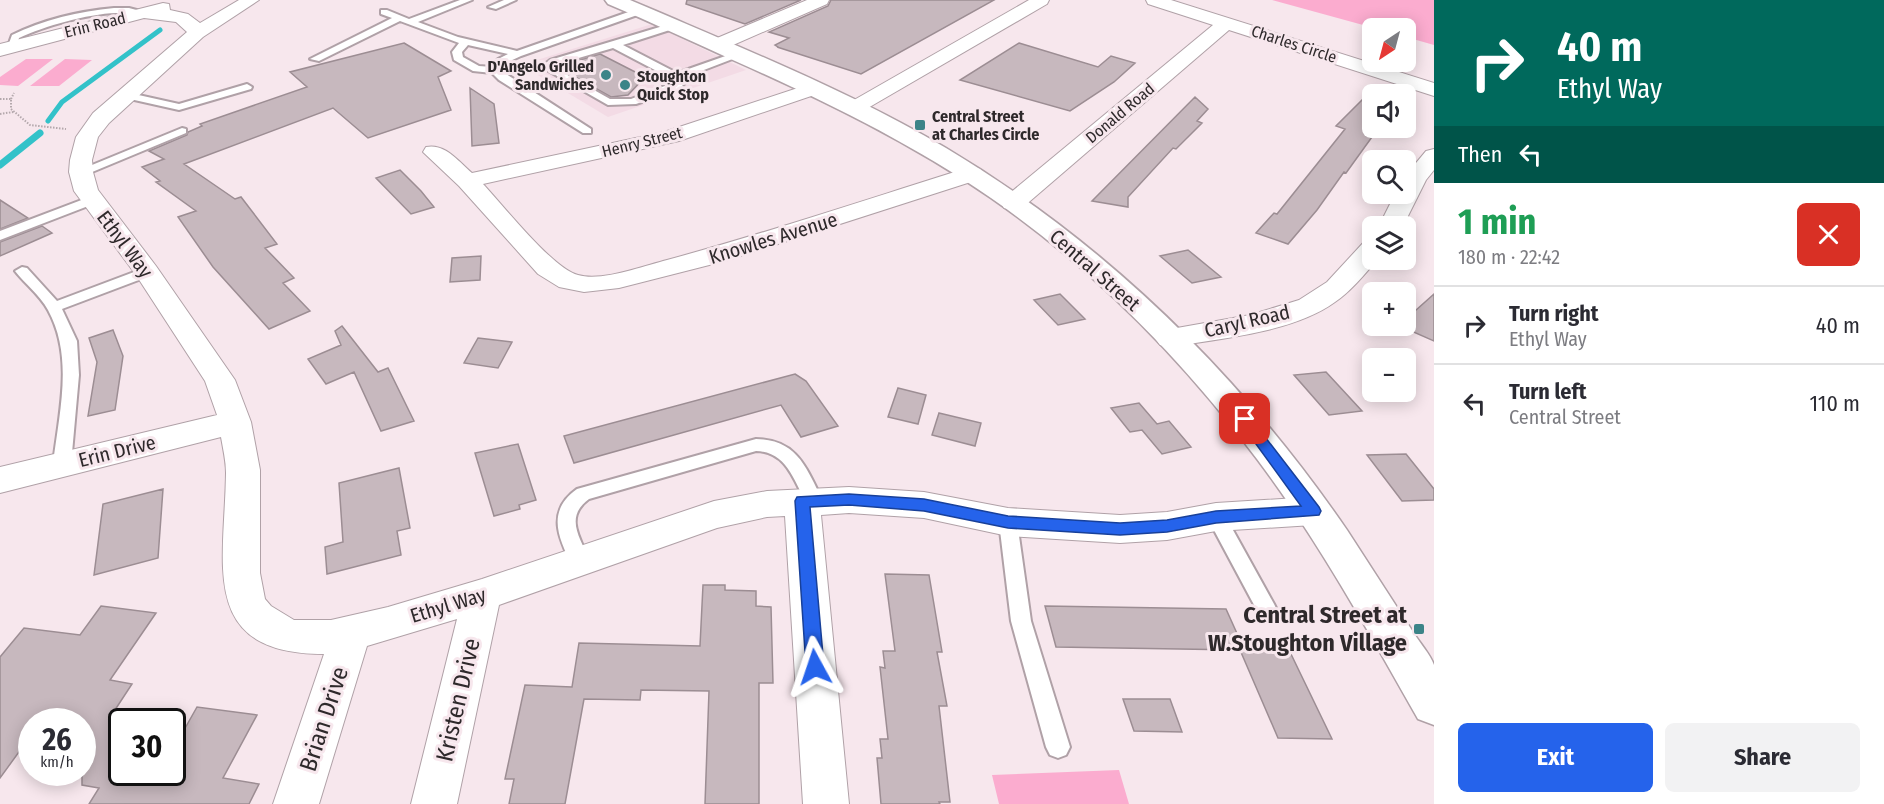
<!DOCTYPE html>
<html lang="en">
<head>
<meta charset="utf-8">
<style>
  body { margin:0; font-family:"Fira Sans Condensed",sans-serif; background:#f2f2f3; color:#2b2b33; height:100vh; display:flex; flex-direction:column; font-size:22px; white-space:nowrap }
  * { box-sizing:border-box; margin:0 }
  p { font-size:20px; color:#7c7c81 }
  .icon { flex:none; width:33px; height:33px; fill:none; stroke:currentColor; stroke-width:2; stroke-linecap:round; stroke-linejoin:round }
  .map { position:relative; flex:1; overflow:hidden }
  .side { display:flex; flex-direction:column; background:#fff; width:450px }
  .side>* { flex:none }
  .banner { background:#00695c; color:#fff; overflow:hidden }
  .needle { width:39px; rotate:216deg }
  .tools { position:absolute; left:1362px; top:18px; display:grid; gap:12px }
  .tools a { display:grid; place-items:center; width:54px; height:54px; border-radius:9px; background:#fff; box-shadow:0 3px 15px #0003; font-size:30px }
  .speed { position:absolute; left:18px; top:708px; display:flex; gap:12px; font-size:30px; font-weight:700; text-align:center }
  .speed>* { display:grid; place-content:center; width:78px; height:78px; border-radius:50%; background:#fff; box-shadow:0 3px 15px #0003; line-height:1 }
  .speed small { font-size:15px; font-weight:400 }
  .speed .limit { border:3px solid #111; border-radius:9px; background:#fff; color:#111 }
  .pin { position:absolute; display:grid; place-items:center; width:51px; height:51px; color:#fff; margin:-26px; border-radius:12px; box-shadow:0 3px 9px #0006 }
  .me { position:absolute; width:66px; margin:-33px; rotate:355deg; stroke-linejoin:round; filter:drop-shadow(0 0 4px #0008) }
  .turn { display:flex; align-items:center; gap:21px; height:126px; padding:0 24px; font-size:27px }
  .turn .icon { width:78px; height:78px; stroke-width:2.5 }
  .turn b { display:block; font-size:42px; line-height:51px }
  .then { display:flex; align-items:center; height:57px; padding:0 24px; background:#0003; gap:12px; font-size:22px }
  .round { display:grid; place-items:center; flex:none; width:63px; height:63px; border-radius:9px; background:#f2f2f3 }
  .headline { display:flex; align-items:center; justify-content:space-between; height:102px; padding:0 24px }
  h1 { font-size:36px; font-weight:700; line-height:45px; color:#1e9e55 }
  .primary-button { display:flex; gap:12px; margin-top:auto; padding:12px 24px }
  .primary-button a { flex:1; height:69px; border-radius:9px; background:#2563eb; color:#fff; font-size:24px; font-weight:700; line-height:69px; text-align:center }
  .primary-button a+a { background:#f2f2f3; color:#2b2b33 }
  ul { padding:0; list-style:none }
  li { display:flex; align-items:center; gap:18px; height:78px; padding:0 24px; border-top:2px solid #e1e1e2 }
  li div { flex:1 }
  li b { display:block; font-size:22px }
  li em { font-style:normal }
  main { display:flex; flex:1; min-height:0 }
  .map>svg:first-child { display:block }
</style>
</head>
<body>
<main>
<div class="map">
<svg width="1434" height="804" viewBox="0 0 1434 804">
  <rect width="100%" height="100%" fill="#f7e7ed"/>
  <path fill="#f3dbe5" d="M652,24L746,70L608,117L521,65Z"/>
  <path fill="#fbaccf" d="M1272,0H1434V45L1406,37V28H1374Z
    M26,59H53L18,86L0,85V77Z
    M65,59L92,60L59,86H30Z
    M1119,770L1129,804H999L992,775Z"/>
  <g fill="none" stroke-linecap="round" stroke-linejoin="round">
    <path stroke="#33c2c9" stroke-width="5" d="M48,121L62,102L160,30"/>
    <path stroke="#33c2c9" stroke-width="7" d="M0,165L40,133"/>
  </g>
  <path fill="#c7b8be" stroke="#9c8d93" stroke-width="1.5" d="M687,0H801L745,24L686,4Z
    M831,0H994L861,74L777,47H778L775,45L789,38L769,32L828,6Z
    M404,43L451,71L438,77L451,110L368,138L333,108L184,164L235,199L241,197L277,244L265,248L294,278L283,283L310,311L269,329L213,267L178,217L196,211L156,182L160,181L142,167L164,159L149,151L187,135L188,132L202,126L200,124L307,87L290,72Z
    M1019,43L1098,67L1111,56L1135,63L1114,82L1070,111L960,80Z
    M600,54L645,77L628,95L611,97L561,69L570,66L566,64Z
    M470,88L494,104L499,143L472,146Z
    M1372,90V137L1346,173L1344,172L1317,210L1288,244L1256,233L1274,213L1277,214L1345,129L1336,126Z
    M1195,97L1208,109L1197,121L1202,123L1176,149L1173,148L1128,197V207L1092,201Z
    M400,170L421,191L434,207L411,214L376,178Z
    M0,200L28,218L0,229Z
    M42,226L52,233L0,256V242Z
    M1188,250L1221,277L1192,283L1160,256Z
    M481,256L480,280L450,282L452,258Z
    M1060,294L1085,319L1058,325L1034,300Z
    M1434,294V341L1400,326H1406V319Z
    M342,326L378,372L388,368L414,421L381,431L354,372L326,384L308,359L341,345L335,331Z
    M113,330L123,356L115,410L88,416L97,362L89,338Z
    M478,338L512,342L498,368L464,363Z
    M1326,372L1362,411L1329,415L1294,375Z
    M795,374L806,381L838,426L801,437L781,405L574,463L564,436Z
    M898,388L926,395L918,424L888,417Z
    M1139,403L1157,424L1169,421L1191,447L1162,454L1142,430L1130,432L1111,408Z
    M939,413L981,423L975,446L932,435Z
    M518,444L536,500L519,505L520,509L494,516L475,453Z
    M1406,454L1434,489V500L1402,501L1367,455Z
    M399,468L410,528L397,531L401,555L327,574L325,547L343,542L339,483Z
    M163,489L158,558L94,575L103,504Z
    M885,574L929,575L942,652H937L947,706H939L950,802H939L940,804H881L877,758H882L880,739H888L880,667L885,668L883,651H895Z
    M703,585H725V590L756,591V606L771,607L773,683H759V804H705L709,691L641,690L640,700L584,699L565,804H509L514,779H505L525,685L572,687L579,643L700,646Z
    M101,606L156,613L110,680L132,684L109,719L122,721V772H172V728L184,730L197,707L257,715L223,778L259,784L249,804H89L99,788L82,785V722H32V734L0,778V657L24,628L80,635Z
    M1045,606L1226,609L1244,649L1289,650L1332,739L1278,738L1240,650L1056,647Z
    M1123,699H1170L1182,732L1134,731Z"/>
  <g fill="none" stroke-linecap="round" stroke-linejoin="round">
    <g stroke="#b0a1a7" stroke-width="4">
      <path id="lane" d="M460,0H472L418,22L458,37L517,51L637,9H643V13L521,56L506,63L500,70L591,129V133H583L499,80L492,73L473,71L454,60L452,52L459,43L400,21L319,61L310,59L392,18L381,14V10H387L409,19ZM468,45L508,54L498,59L492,67L479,66L463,57L462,52Z
        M504,0H516L496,9L488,7Z
        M114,8H129L148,13C140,18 125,13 116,13C87,14 45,26 19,38L16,48L8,46L12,35C42,20 80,11 114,8Z
        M673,23L678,26L676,28L623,45L677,73L734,53L743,55L683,78L686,82L679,89L636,104L608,105L545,69V64L550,60ZM613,48L672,79L675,82L631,99H610L555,68L558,64Z
        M247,84L252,87L251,89L179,110L121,97L120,95L125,92L179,104Z
        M182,128L186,129V133L85,175L81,176L75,172Z
        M92,196L98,200L96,203L0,240V231Z
        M22,267L27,268L57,301L142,269H152L154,272L152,275L62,309L77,341L79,375L71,464L68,469L62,470L56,469L53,464C59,413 74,357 48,310C40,295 25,284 15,271Z
        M756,439C798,440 806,468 823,501L820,506L814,508L808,506C794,482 788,452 756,451L589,499C564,517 580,538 590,561L587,567L580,569L573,567C558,538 546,511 577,489Z
        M1216,510L1223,512L1274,604L1277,610L1274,616L1267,619L1260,616L1207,517L1209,512Z
        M1008,515L1015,517L1017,522L1031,621L1070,747L1066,755L1058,758L1050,755L1046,747L1011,621L999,522L1001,517Z"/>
    </g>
    <g stroke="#b0a1a7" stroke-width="2">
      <path id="street" d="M239,0H259L203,37L109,123L98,137L92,160L93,172L98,190L156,266L235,380L251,422L260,470V573L265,599L271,606L294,620H331L388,607L482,579L714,501L767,491L849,487L924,492L1008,508L1120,515L1167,512L1216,503L1313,497L1326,501L1331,511L1326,521L1313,525L1216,531L1167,540L1120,543L1008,536L924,518L849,513L821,515L849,804H803L785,516L767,517L717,528L499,605L457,804H411L457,619L367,646L319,804H273L324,654C197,654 225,563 226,473C226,461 223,449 221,437L0,493V467L217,415L205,381L136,275L74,191L69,172L70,160L76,137L93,113L187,32L176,22L144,18L0,56V44L163,3L169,4L170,10L188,14L200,23Z
        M807,0H829L827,4L724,49H710L708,45L710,41Z
        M1029,0H1049L1047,4L861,112L854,114L847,112L844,108L847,104Z
        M1146,0H1171L1434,83V96L1229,30L1022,208L1013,210L1004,208L1001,203L1004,198L1213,25L1148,4Z
        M813,83L820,85L823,89L820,93L679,141L483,184C503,205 552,268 578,275C602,282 643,266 667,260C767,233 865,200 964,169L972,167L980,169L984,174L980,179L725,261L619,288L584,292L559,287L538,274L459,186L423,152L426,147C445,143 458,161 472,173L664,132Z
        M1434,149V170L1426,180L1403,226H1379L1395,194H1406V175L1426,151Z
        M1372,241V260H1377C1364,275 1351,291 1335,302C1292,333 1221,338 1170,347L1160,345L1155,338L1160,331L1250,315L1299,300L1327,282L1363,243Z"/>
    </g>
    <g stroke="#b0a1a7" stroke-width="3">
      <path id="secondary" d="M605,0H630L656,11C754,53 854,94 946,148C1107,244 1241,376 1347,530C1369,564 1391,598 1413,632C1419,642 1430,654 1434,665C1434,676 1434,712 1434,725L1418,719C1368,631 1318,540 1257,459C1182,359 1093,269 991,198C911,143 823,100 735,61C693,42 651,22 608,4Z"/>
    </g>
    <path stroke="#b4a8ac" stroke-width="2" stroke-dasharray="1.5 1.5" stroke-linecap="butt" d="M0,99H11V109L30,125L66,129
      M11,99L14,93
      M0,114L13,112"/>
    <use href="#lane" fill="#fff" fill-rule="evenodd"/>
    <use href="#street" fill="#fff" fill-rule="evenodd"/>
    <use href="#secondary" fill="#fff" fill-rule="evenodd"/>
  </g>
  <path fill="#2563eb" stroke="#184099" stroke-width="1.5" d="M1245,414L1249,416L1319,507L1321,511L1319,515L1216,523L1167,532L1120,535L1008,528L924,511L849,505L810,507L824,667L822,673L815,675L809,673L806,667L795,501L797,497L849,494L924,499L1008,516L1120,523L1167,520L1216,511L1301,506L1240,422L1238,419L1240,416Z"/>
  <g fill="#3c8488" stroke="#f7e7ed" stroke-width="2">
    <circle cx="606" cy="75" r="6"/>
    <circle cx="625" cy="85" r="6"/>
    <rect x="914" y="119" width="12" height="12" rx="3"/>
    <rect x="1413" y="623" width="12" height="12" rx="3"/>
  </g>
  <g text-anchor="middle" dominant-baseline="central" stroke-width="6" stroke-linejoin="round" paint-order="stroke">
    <g font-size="16" fill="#2e292b" stroke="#f7e7ed">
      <text transform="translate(95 25) rotate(-14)">Erin Road</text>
      <text transform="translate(1294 44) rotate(18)">Charles Circle</text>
      <text transform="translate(1120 113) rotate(-40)">Donald Road</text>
      <text transform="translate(642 142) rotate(-14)">Henry Street</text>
    </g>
    <g font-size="16" font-weight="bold" fill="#2e292b" stroke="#f7e7ed" text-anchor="start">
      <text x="594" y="66" text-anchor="end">D'Angelo Grilled<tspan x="594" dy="18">Sandwiches</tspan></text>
      <text x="637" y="76">Stoughton<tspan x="637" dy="18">Quick Stop</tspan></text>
      <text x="932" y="116">Central Street<tspan x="932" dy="18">at Charles Circle</tspan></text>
    </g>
    <g font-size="20" fill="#2e292b" stroke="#f7e7ed">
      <text transform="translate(773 238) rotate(-17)">Knowles Avenue</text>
      <text transform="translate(125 244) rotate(53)">Ethyl Way</text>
      <text transform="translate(1095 270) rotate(41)">Central Street</text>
      <text transform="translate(1247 321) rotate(-13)">Caryl Road</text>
      <text transform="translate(117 451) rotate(-14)">Erin Drive</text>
      <text transform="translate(448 605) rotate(-17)">Ethyl Way</text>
    </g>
    <g font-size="24" font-weight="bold" fill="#2e292b" stroke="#f7e7ed" text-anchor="end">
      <text x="1407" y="615">Central Street at<tspan x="1407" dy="28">W.Stoughton Village</tspan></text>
    </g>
    <g font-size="24" fill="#2e292b" stroke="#f7e7ed">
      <text transform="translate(458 700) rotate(-77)">Kristen Drive</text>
      <text transform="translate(324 719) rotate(-72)">Brian Drive</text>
    </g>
  </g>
</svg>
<div class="tools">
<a><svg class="needle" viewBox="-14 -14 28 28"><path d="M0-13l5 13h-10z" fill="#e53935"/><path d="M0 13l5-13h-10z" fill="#7c7c81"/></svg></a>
<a><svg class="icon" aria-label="sound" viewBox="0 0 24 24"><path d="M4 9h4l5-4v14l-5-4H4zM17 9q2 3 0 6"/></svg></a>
<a><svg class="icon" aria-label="search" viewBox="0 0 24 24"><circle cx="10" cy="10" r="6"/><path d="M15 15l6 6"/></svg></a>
<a><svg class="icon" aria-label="layers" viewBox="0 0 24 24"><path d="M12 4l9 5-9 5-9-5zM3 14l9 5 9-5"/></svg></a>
<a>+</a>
<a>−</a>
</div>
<div class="speed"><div>26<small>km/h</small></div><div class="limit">30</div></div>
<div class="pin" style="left:1245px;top:419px;background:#d93025"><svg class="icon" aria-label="arrive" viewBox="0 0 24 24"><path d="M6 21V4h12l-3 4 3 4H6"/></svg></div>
<svg class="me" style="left:815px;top:667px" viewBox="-20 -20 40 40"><path d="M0-17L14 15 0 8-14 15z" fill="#2563eb" stroke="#fff" stroke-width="4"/></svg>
</div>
<section class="side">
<div class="banner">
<div class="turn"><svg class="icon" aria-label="right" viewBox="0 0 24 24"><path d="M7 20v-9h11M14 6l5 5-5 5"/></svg><div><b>40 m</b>Ethyl Way</div></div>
<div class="then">Then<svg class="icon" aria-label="left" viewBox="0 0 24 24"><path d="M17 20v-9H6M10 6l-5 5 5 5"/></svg></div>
</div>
<div class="headline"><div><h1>1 min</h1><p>180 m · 22:42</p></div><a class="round" style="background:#d93025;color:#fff"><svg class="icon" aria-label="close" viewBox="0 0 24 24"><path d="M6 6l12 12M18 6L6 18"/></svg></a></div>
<ul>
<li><svg class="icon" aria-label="right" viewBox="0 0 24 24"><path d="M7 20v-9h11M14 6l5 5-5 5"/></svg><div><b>Turn right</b><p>Ethyl Way</p></div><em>40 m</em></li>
<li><svg class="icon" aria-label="left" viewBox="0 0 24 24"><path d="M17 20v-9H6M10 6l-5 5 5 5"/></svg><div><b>Turn left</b><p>Central Street</p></div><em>110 m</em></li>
</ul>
<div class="primary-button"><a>Exit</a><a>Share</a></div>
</section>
</main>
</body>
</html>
